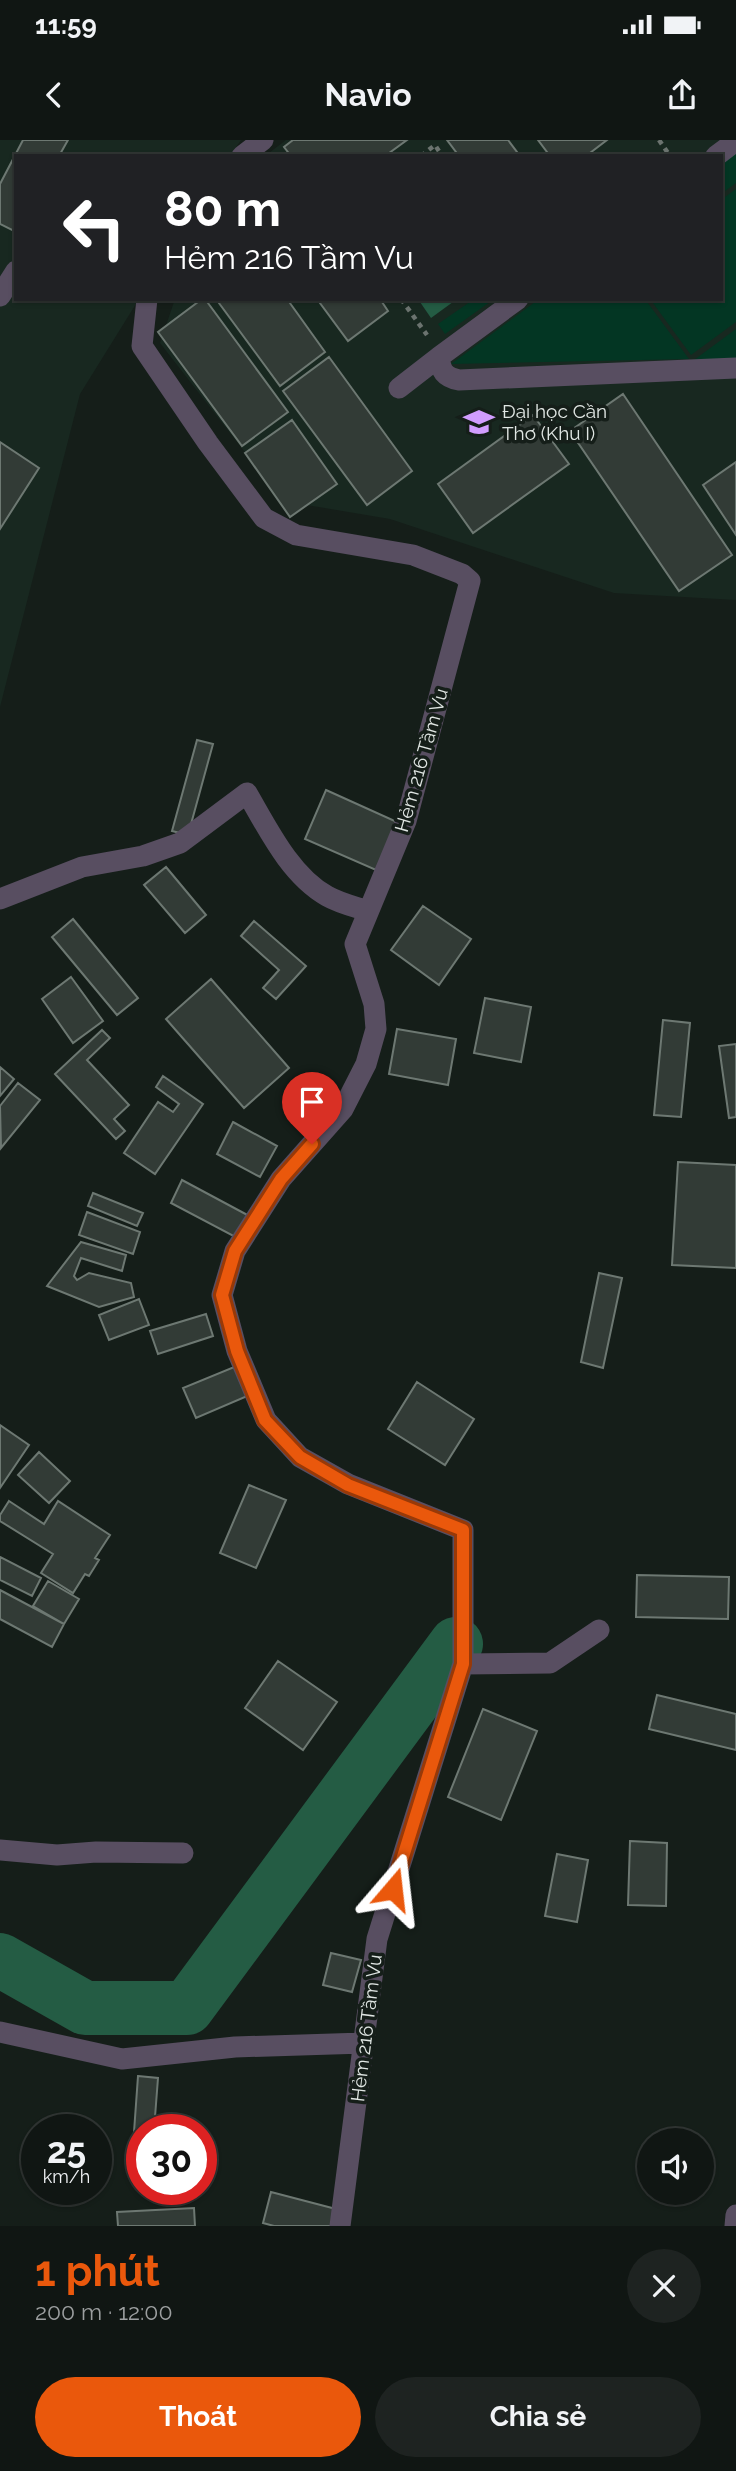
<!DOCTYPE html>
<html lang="vi">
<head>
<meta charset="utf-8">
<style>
  body { margin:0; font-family:Raleway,sans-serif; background:#1e2321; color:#f1f3f6; height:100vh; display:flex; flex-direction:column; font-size:26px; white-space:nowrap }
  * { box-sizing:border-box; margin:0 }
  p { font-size:23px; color:#9c9fa0 }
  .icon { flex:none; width:38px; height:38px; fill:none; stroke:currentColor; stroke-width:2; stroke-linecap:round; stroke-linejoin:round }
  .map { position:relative; height:2086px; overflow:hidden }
  .side { display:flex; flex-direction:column; background:#101613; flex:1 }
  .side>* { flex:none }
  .banner { position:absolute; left:14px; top:14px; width:709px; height:147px; border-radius:0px; box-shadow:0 2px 5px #0004,0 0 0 2px #303533; background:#202124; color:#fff; overflow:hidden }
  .buttons { position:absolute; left:637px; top:1988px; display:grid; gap:14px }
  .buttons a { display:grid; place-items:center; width:77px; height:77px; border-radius:50%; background:#101613; box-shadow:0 2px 5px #0004,0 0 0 2px #303533; font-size:35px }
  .speed { position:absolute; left:21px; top:1974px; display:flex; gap:14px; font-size:35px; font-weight:700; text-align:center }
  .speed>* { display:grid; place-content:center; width:91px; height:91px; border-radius:50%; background:#101613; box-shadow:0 2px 5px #0004,0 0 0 2px #303533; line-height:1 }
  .speed small { font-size:18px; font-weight:400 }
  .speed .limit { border:10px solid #d22; background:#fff; color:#111 }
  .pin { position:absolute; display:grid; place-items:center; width:60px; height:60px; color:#fff; margin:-72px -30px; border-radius:50% 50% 50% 0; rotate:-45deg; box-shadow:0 0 7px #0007 }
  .pin .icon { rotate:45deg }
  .me { position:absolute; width:77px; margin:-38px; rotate:17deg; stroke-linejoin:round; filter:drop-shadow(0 0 5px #0008) }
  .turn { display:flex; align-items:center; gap:24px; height:147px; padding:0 35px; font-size:32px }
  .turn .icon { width:91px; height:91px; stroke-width:2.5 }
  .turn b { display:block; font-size:49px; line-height:60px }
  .round { display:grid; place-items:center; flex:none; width:74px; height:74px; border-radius:37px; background:#1e2321 }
  .summary { display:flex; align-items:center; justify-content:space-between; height:119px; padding:0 35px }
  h1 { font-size:42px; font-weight:700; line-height:52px; color:#ea580c }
  .primary-button { display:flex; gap:14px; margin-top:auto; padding:14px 35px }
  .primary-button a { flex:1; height:80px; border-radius:42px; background:#ea580c; color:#fff; font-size:28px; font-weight:700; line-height:80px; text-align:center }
  .primary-button a+a { background:#1e2321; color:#f1f3f6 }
  .status { display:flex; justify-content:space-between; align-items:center; height:49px; padding:0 35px; background:#101613; direction:ltr }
  .status svg { height:19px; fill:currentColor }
  header { display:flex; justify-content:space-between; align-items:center; height:91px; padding:0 35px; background:#101613; font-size:32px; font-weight:700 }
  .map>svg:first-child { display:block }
</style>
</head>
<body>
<div class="status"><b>11:59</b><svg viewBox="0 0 49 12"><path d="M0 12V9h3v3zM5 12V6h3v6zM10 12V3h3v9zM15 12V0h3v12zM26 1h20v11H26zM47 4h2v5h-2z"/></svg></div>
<header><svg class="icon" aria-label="back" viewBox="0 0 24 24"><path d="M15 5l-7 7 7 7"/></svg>Navio<svg class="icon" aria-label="share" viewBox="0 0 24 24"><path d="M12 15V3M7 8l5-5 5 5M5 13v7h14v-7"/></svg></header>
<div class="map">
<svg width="736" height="2086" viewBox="0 0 736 2086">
  <rect width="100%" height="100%" fill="#151e19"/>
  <path fill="#182820" d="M0,0H241L230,16H16V159H139L80,254L0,567Z
    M286,0H736V460L614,453L390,379L283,361L160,203L175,159H721V16H265Z"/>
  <path fill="#033623" d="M736,13V43L721,54V24Z
    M736,49V182L691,215L650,159H721V60Z
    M474,159H494L445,194L438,184Z
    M539,159H645L689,219L451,224Z
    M736,189V219L694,220Z"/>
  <path fill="#245c44" d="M423,159H457L431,178L420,162Z"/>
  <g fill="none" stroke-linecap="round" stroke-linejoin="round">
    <path stroke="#245c44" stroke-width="54" d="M0,1820L85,1868H187L456,1504"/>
  </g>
  <path fill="#323b36" stroke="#6d7872" stroke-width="2" d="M23,0H68L59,16H16V92L0,84V44Z
    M293,0H407L385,16H291L284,7Z
    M447,0H508L520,16H459Z
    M538,0H607L586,16H550Z
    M202,159H205L288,272L242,306L158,192Z
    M216,159H287L325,212L280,246Z
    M317,159H380L388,171L348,201Z
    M329,217L412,331L367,365L283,251Z
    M623,254L732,415L679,451L570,291Z
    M533,275L569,324L473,393L438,344Z
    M292,280L337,344L290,377L245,313Z
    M0,302L39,328L0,389Z
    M736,322V395L703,345Z
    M197,600L213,604L188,695L172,691Z
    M326,650L397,682L376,730L305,699Z
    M166,727L206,775L185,793L144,745Z
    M423,766L471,799L439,845L391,810Z
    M73,779L138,858L117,875L52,797Z
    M254,781L306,826L276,859L263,848L279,830L241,796Z
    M71,837L103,881L73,903L42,859Z
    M211,839L289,928L244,968L166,879Z
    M485,858L531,867L521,922L474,913Z
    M663,880L690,883L681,977L654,975Z
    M397,889L456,899L448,945L389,934Z
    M102,890L110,898L87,920L129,965L114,979L125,991L116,999L55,934Z
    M736,904V977L729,978L719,906Z
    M0,927L14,939L0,956Z
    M163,936L203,964L155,1034L124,1013L158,962L173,972L179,964L156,947Z
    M18,943L40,960L1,1008L0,966Z
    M233,982L277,1006L260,1037L217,1014Z
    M678,1022L736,1025V1128L672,1125Z
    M182,1040L253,1078L241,1100L171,1063Z
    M93,1053L143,1073L137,1086L88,1066Z
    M87,1072L140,1092L133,1114L79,1095Z
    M81,1102L126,1115L122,1131L81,1118L74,1136L77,1140L89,1133L131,1143L134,1157L99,1167L47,1146Z
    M599,1133L622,1138L603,1228L581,1222Z
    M139,1159L149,1185L109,1200L99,1175Z
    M206,1174L213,1196L158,1214L150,1191Z
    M239,1225L252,1254L196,1278L183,1248Z
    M417,1242L474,1279L445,1325L388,1289Z
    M0,1285L29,1305L0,1348Z
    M39,1312L70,1341L49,1363L18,1335Z
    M249,1345L286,1360L256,1428L220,1413Z
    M9,1361L44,1384L58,1361L110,1395L95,1418L99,1420L89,1436L85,1434L73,1453L41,1433L53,1414L0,1381V1375Z
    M0,1417L41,1438L32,1456L0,1440Z
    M637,1435L729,1437L728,1479L636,1477Z
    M48,1441L79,1459L64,1484L33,1466Z
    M0,1450L64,1484L52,1507L0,1479Z
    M278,1521L337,1562L303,1610L245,1568Z
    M657,1555L736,1574V1610L649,1589Z
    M483,1569L537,1591L501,1680L448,1657Z
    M630,1701L667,1703L666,1766L628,1765Z
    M557,1714L588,1720L577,1782L545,1776Z
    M331,1813L361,1820L352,1852L323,1845Z
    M138,1936L158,1938L154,1990H142V2035L131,2034Z
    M271,2052L336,2069L332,2086H274L263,2083Z
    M194,2068L195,2086H118L117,2072Z"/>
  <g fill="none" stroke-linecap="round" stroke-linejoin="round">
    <path stroke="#6b736f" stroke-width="4.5" stroke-dasharray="5 5" stroke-linecap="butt" d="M659,0L670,16
      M421,16L435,5L442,16
      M401,159L427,195"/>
    <path stroke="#584e61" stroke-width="21" d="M242,16L263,0
      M716,16L736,1
      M0,156L16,131
      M147,159L142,206L208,303L264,378L296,395L413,415L462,434L470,441L406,681L355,804L374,864L376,889L366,924L343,969L281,1039L235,1111L222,1155L237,1211L266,1280L300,1317L348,1344L463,1390V1524L377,1799L340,2086
      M518,159L439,217C441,231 444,237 459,240L736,228
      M399,248L439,217
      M0,759L82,727L143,716L180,703L247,653C268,689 290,735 327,756C339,763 355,767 368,771
      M463,1524L550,1523L599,1490
      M0,1710L57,1715L96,1712L183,1713
      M0,1892L122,1919L235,1907L364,1903
      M735,2086L736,2075"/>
  </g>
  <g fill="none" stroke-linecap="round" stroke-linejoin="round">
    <g stroke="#983908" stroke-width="18">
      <path id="route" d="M312,1004L281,1039L235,1111L222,1155L237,1211L265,1280L300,1317L348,1345L463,1390V1524L393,1749"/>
    </g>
    <use href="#route" stroke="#ea580c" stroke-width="12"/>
  </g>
  <defs>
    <g id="university-bare" transform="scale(2.415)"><path d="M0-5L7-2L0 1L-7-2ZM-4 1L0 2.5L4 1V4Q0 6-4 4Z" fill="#d19dfe" stroke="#151e19" stroke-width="2.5" paint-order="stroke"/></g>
  </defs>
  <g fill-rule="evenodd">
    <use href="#university-bare" x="479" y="282"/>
  </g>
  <g text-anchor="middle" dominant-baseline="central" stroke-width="7" stroke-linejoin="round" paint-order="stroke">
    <g font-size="19" fill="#e0e6e3" stroke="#151e19" text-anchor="start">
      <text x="502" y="271">Đại học Cần<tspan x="502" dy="22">Thơ (Khu I)</tspan></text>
    </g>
    <g font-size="19" fill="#e0e6e3" stroke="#151e19">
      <text transform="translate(421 620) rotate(-74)">Hẻm 216 Tầm Vu</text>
      <text transform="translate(366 1888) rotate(-83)">Hẻm 216 Tầm Vu</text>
    </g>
  </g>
</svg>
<div class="buttons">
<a><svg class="icon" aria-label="sound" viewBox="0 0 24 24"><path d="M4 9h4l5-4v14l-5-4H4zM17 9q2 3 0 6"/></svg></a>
</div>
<div class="speed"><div>25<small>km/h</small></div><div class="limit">30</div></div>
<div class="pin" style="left:312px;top:1004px;background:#d93025"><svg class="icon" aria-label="arrive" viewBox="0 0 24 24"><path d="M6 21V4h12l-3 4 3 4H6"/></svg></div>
<svg class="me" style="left:393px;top:1749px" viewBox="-20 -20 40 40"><path d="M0-17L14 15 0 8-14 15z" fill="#ea580c" stroke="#fff" stroke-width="4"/></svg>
<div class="banner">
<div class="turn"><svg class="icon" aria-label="left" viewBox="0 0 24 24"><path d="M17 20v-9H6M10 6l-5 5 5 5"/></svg><div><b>80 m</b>Hẻm 216 Tầm Vu</div></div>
</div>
</div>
<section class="side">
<div class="summary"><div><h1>1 phút</h1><p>200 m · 12:00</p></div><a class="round"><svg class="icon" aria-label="close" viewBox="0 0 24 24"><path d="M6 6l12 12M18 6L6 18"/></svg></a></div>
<div class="primary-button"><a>Thoát</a><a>Chia sẻ</a></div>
</section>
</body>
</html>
